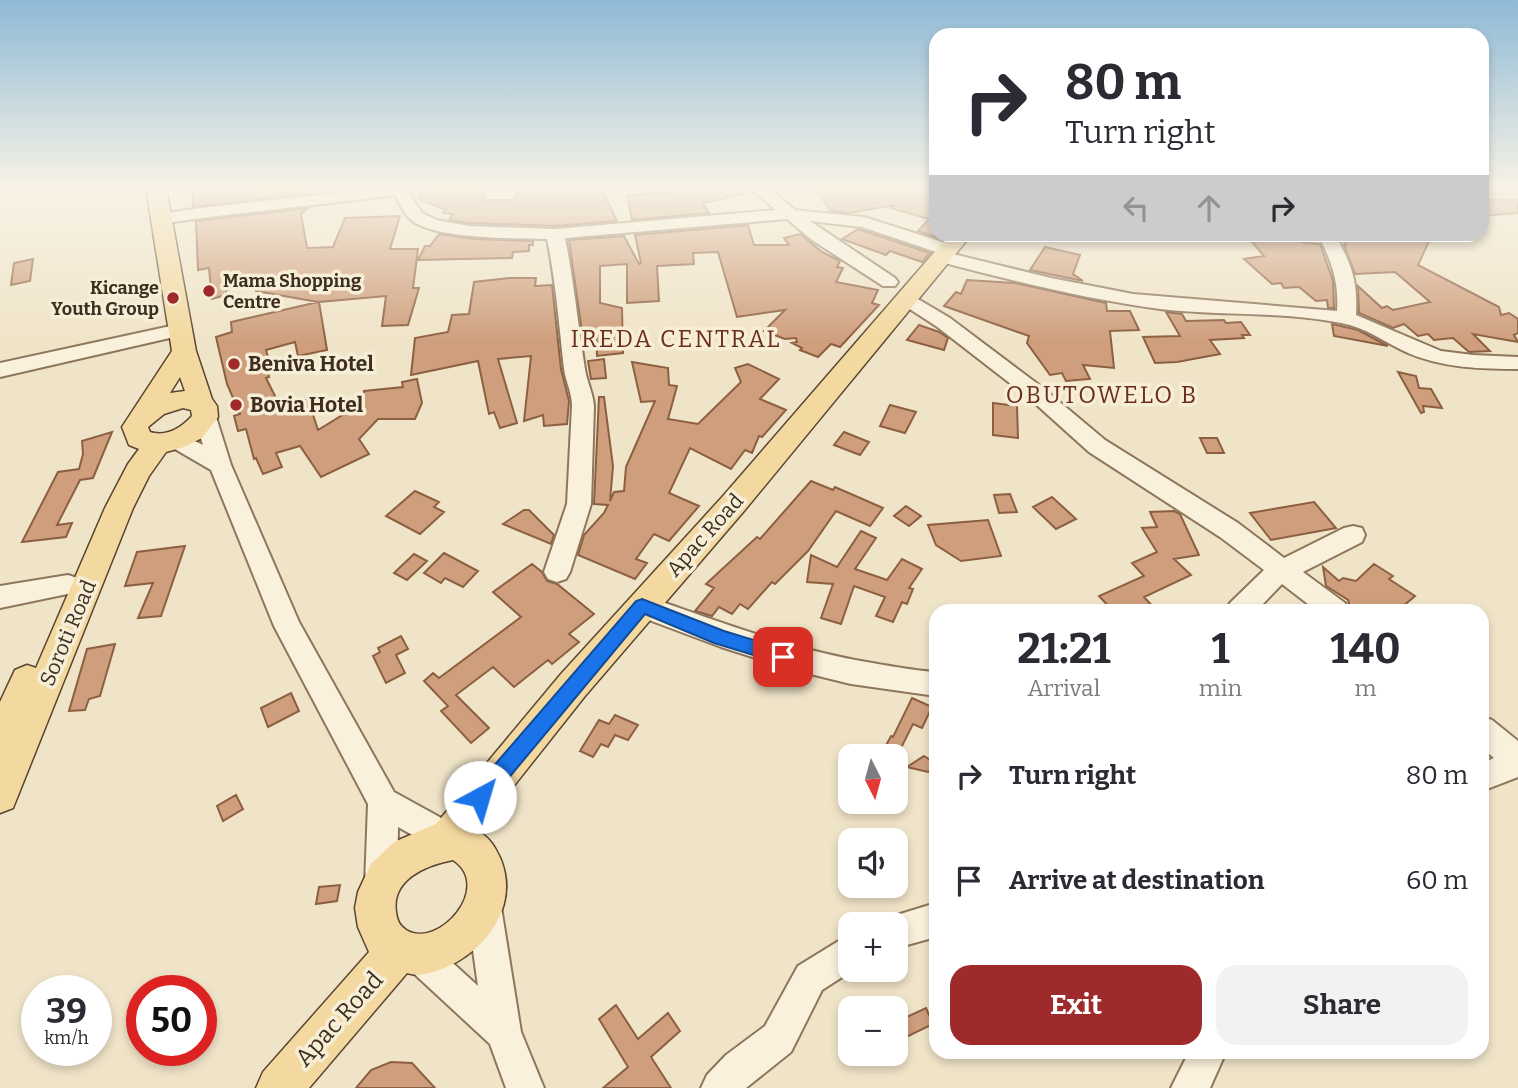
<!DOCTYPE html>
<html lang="en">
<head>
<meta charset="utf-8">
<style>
  body { margin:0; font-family:Bitter,serif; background:#f2f2f3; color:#2b2b33; height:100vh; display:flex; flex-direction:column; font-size:26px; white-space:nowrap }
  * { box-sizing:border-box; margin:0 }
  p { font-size:23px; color:#7c7c81 }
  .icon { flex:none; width:38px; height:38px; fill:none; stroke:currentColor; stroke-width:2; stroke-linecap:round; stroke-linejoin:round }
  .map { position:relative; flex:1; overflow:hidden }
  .drawer { position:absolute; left:929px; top:604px; width:560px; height:455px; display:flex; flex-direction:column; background:#fff; border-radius:21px; box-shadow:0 4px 10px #0003 }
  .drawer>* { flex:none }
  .guide { position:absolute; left:929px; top:28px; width:560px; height:214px; border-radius:21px; box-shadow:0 4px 10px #0003; background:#fff; color:#2b2b33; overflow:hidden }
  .needle { width:46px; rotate:174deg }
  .buttons { position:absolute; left:838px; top:744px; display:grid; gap:14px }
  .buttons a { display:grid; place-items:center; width:70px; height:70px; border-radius:14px; background:#fff; box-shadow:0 4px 10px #0003; font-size:35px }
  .speed { position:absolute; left:21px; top:975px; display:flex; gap:14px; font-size:35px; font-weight:700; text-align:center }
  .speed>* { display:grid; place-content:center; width:91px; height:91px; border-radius:50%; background:#fff; box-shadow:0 4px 10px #0003; line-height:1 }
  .speed small { font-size:18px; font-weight:400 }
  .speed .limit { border:10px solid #d22; background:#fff; color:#111 }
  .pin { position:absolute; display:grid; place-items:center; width:60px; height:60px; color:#fff; margin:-30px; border-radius:14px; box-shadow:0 4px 10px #0006 }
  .me { position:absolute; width:77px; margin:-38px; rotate:39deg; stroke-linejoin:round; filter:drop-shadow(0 0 5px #0008) }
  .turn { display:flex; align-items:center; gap:24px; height:147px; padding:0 21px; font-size:32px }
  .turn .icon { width:91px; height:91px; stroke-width:2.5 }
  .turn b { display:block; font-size:49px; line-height:60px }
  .lanes { display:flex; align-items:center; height:66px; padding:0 21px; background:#0003; justify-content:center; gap:35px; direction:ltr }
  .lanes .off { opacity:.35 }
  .eta { display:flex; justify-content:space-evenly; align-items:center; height:119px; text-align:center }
  .eta b { font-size:42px; font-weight:700; line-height:49px }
  .action { display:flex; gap:14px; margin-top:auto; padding:14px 21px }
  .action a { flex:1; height:80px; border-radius:21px; background:#9e2a2b; color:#fff; font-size:28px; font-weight:700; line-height:80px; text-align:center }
  .action a+a { background:#f2f2f3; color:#2b2b33 }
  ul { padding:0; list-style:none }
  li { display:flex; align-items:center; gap:21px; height:105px; padding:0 21px }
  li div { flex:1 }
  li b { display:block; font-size:26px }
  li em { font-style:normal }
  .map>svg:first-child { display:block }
</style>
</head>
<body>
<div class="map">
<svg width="1518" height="1088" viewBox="0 0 1518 1088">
  <rect width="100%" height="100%" fill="#f0e4c8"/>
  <path fill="#cf9f7d" stroke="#8d5f41" stroke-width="2" d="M193,188H318L315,193L193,207Z
    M423,188H485L483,200H514L520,188H601L617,221L555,226L469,223L449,220L453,214L443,213L446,210L419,199Z
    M665,188H742L743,194L703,203L709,213L632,220L627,195L666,193Z
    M815,188H936V237L918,231L929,219L891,208L895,205L849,213L831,211Z
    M1482,199L1518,200V213L1482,216Z
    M308,208L301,214L307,248L333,247L345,218L400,216L390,249H418L413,288H419L408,325L382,326L386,296L319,302L327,350L298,356L295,342L266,350L272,370L268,371L269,377L266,378L281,408L308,399L318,430L344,414L348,407H361L364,391L403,387L402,382L417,379L422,403L415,419H378L359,439L369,454L321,477L300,446L276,453L282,467L263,474L256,458L254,459L246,429L238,431L234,416L240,414L227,384L216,337L232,332L231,322L318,302L256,291L254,284L226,290V295L212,299L209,268L198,270L196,221Z
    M748,225L754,245H789L784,238L800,234L822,252L840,261L837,267L843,268L836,282L878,290L872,303L879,305L840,347L831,344L818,357L800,350L802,348L792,343L797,342L796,338L785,339L764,331L785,310L737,317L718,252L693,253L694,264L657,266L659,301L627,303V264L600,266V303L622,308L623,353L597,356L596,334L584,335L581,325L569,240L624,236L639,264L641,263L635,235Z
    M858,229L930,253L922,262L890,251L886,255L842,239Z
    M439,234L474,239L533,241V245H529V251L513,252L512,258L418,260L425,246H430Z
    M1338,234H1401V239L1431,237L1418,265L1499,307L1501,315L1509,313L1518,319V333L1514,335L1518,342L1473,334L1490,351L1469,352L1453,338L1434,340L1428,334L1418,336L1404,324L1393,328L1359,313L1358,286L1382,308L1387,306L1393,310L1430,302L1395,272L1355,274L1344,245H1346Z
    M1289,235L1305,243L1320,244L1333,281L1334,308H1328L1327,300L1316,301L1299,287L1284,288L1281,283L1272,284L1244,259L1264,256L1247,236Z
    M1045,247L1080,255L1073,274L1083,281L1030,270Z
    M33,259L30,281L11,285L14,263Z
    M509,278H536L535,286L552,285L561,369L569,401L567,424L544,426L543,415L524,421L531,356L498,359L517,423L500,428L494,412L489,414L478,361L411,375L415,338L448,332L452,315L469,314L474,282Z
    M967,280L1015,283L1106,303L1107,311H1130L1139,330L1110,331L1114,368L1083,365L1090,379L1066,381L1062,373L1050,375L1027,343L1029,336L944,306L956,292L961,294Z
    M1166,312L1182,314L1186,321L1224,320L1226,323L1241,322L1250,335H1242L1244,338L1210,340L1220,354L1177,362L1155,363L1143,337L1180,336Z
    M1332,324L1358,330L1388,346L1334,336Z
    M919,325L939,332L948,338L944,350L907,340Z
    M604,359L606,378L591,379L588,361Z
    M632,362L668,368L669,385L677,386L668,419L698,424L741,382L735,368L748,364L779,379L760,399L786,410L762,437L759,436L752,453L745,450L731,469L690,448L669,493L699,506L669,541L654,534L636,559L647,563L635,579L578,555L584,535L604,513L608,505L594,504L599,397H604L613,466L610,501L614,492L624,491L626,467L655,401L641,402Z
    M1398,372L1416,376L1419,388L1431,389L1442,408L1423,406L1424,412L1421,413Z
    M993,403L1017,406L1018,438L993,435Z
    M890,405L916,412L905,433L880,426Z
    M112,432L93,478L80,480L57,525L72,523L66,537L22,542L58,472L79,469L83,454L82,441Z
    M844,432L869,442L860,455L834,445Z
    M1200,438H1217L1224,453H1207Z
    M811,481L833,490L835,487L883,508L870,526L836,511L808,551L775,584L772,582L748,609L740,604L732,614L719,607L712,616L695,611L714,588L706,584L757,537L760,539Z
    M415,491L439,502L434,507L444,512L420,534L386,516Z
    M1010,494L1017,512L999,513L994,495Z
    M1052,497L1076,519L1056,529L1033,507Z
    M1314,502L1336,528L1271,540L1250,513Z
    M906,506L921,516L909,526L894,516Z
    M524,510H529L554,535L551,544L503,524Z
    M1174,511L1180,514L1199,555L1174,559L1191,575L1144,597L1157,611H1113L1099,596L1144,576L1132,563L1157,552L1142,528L1157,527L1150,512Z
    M988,520L1001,556L961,561L936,545L928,525Z
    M861,531L876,538L855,569L887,580L902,559L922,569L909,588L913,589L907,604L902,602L893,622L876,616L885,597L854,586L841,624L821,618L833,584L807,582L811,555L837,567Z
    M185,546L161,616L138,618L153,583L125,586L137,552Z
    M444,553L478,571L463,587L445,578L441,583L424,573Z
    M414,554L427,561L407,580L394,573Z
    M532,564L542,572L547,581L557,584L594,614L569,634L579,642L552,664L548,660L514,687L493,667L456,695L489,728L471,743L441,711L448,706L424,681L433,673L439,678L521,617L493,592Z
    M1374,564L1393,576L1389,579L1415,596L1397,611H1351L1348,600L1326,586L1323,567L1339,581L1343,578L1356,581Z
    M401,636L408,649L396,655L405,673L386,683L373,656L380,652L378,648Z
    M115,644L100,696L89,699L85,710L69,711L87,649Z
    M291,693L299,711L268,727L261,708Z
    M912,698L932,707L922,728L913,724L897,756L884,749L891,736L893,737Z
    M615,715L638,725L628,740L615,735L608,747L601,744L593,757L580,751L599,720L609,724Z
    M924,756L935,763L933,769L928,772L907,767Z
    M236,795L243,809L223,821L217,806Z
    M340,885L337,901L316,904L319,887Z
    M616,1005L638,1039L668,1013L680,1031L651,1057L671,1088H603L628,1067L599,1019Z
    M926,1008L933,1024L896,1042V1022Z
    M391,1062L412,1063L435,1088H356L371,1070Z"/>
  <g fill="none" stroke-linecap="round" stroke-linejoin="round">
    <g stroke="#8d765c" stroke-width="4">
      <path id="minor" d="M375,188H419L409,193L422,213L437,220L469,226L555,229L776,210L750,188H768L795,210L864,217L955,246L958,250L953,254L1051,278L1133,294L1337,311C1339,280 1331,261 1318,234H1335C1351,265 1358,279 1356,315L1441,351L1473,355L1518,357V369C1481,369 1443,368 1408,353C1386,343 1365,327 1341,323C1281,311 1220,316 1160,309C1085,299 1010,280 937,261L934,257L939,253L862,227L810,221L895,278L898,282L895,286H883L812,240L787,219L565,238C574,282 578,325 585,369C587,382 593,393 594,406L591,504L570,572L566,579L557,582L548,579L544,572L567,504L572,406C572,393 566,382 564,369C559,325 556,282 547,239C517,238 430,240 409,218C403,212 399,202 395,195C316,206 237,212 159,224L151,219L159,214C231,203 303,198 375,188Z
        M1486,188H1518V192L1494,193Z
        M906,292L950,318L1043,388L1105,440L1238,523L1284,558L1344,528L1353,526L1362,528L1365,535L1362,542L1303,572L1345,603L1349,611H1317L1282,584L1256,611H1226L1230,603L1264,570L1220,537L1089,452L1029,398L936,326L899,302L897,298Z
        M180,324L187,326L190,330L187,334L0,377V363Z
        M205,410L213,412L216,417L231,465L299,622L394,792L463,830L468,841L463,852L452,857L398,827L397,885L393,897L381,901L369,897L365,885L368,804L274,626L211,470L168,445L165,440L168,435L176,432L203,445L194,417L197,412Z
        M68,575L77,578L81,585L77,592L0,608V586Z
        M642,595C724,623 791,650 878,664C897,667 916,671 936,672V696L851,684L790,669L721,647L633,614L629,606L633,598Z
        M1482,716L1492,720L1518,741V777L1482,791V763L1494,758L1482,748Z
        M484,890L496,895L501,907L521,1032L544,1088H506L490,1044L409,969L404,957L409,945L421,940L433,945L478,986L467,907L472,895Z
        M936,903V937L896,948V924H882L884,919Z
        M850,934V970H853L822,990L791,1052L746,1088H701L707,1075L726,1055L765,1026L798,966Z
        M1189,1052H1226L1210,1088H1171Z"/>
    </g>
    <g stroke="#5b4430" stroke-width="3">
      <path id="major" d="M146,188H166L196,351L212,399L217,406L218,417L202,438L184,447L166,452L149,476L133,508L13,808L0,813V702L15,670L27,665L36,668L105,508L128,464L139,449L129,445L122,427L172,351ZM180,377L185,391L170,393ZM183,408L191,410L192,416C181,428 167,437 150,432L148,427L164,414Z
        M950,234H972L744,511L585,696L478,831C491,839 495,847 501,860C519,906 486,951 444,968C432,973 420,977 407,973L309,1088H256L263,1072L369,952L358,927L355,908L358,892L371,864L394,842L436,824L561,674L724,495ZM453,860C494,887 438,950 406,930C399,925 397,920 396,912C391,879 427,865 453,860Z"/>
    </g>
    <use href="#minor" fill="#faf1dc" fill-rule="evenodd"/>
    <use href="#major" fill="#f3d9a0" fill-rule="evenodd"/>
  </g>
  <linearGradient id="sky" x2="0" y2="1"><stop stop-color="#8fbad6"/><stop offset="0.55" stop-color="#f8f3e6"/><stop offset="1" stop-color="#f8f3e6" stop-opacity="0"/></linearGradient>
  <rect width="1518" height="341" fill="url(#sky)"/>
  <path fill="#1a73e8" stroke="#114b97" stroke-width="2" d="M642,599L724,631L789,651L791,657L789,662L783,664L714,643L645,614L487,804L480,806L473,804L470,797L473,790L636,601Z"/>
  <g fill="#9e2a2b" stroke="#f7eed8" stroke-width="2.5">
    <circle cx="209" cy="291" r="7"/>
    <circle cx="173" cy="298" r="7"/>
    <circle cx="234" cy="364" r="7"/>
    <circle cx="236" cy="405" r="7"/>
  </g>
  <g text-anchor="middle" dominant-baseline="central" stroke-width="7" stroke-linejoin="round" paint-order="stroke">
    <g font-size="18" font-weight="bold" fill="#3d2e20" stroke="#f7eed8" text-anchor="start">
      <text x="223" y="281">Mama Shopping<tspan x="223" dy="21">Centre</tspan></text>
      <text x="159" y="288" text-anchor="end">Kicange<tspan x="159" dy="21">Youth Group</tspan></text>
    </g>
    <g font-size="21" font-weight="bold" fill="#3d2e20" stroke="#f7eed8" text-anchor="start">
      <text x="248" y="364">Beniva Hotel</text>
      <text x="250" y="405">Bovia Hotel</text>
    </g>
    <g font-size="21" fill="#3d2e20" stroke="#f7eed8">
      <text transform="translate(705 535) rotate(-48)">Apac Road</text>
      <text transform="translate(68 633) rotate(-67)">Soroti Road</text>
    </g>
    <g font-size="24" letter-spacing="2" fill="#6b2e1e" stroke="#f7eed8">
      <text x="676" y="339">IREDA CENTRAL</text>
      <text x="1102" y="395">OBUTOWELO B</text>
    </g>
    <g font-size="24" fill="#3d2e20" stroke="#f7eed8">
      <text transform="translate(339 1019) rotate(-48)">Apac Road</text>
    </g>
  </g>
</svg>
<div class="buttons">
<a><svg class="needle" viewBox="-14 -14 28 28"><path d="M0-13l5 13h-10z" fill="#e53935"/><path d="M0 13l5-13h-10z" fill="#7c7c81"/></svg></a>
<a><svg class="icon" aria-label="sound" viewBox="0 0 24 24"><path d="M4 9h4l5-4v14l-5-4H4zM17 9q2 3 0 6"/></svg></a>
<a>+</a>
<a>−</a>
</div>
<div class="speed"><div>39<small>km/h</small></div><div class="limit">50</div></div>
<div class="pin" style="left:783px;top:657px;background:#d93025"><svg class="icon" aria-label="arrive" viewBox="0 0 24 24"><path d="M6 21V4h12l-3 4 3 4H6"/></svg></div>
<svg class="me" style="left:480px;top:797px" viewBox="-20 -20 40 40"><circle r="19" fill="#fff"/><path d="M0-13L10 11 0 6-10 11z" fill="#1a73e8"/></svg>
<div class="guide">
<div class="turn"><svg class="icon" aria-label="right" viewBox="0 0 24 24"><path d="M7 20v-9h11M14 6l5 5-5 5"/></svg><div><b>80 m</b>Turn right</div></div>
<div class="lanes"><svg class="icon off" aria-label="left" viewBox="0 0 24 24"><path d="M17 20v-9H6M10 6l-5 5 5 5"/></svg><svg class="icon off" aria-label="ahead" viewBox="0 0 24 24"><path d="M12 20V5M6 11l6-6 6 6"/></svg><svg class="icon" aria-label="right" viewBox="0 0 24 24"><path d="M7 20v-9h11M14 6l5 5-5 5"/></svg></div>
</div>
<section class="drawer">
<div class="eta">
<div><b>21:21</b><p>Arrival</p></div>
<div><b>1</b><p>min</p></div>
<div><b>140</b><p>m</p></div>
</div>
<ul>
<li><svg class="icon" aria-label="right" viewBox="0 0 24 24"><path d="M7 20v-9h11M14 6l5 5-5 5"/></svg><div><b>Turn right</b></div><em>80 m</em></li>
<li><svg class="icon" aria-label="arrive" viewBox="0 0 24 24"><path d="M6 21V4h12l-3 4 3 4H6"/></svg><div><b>Arrive at destination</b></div><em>60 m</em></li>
</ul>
<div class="action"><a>Exit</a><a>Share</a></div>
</section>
</div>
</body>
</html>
